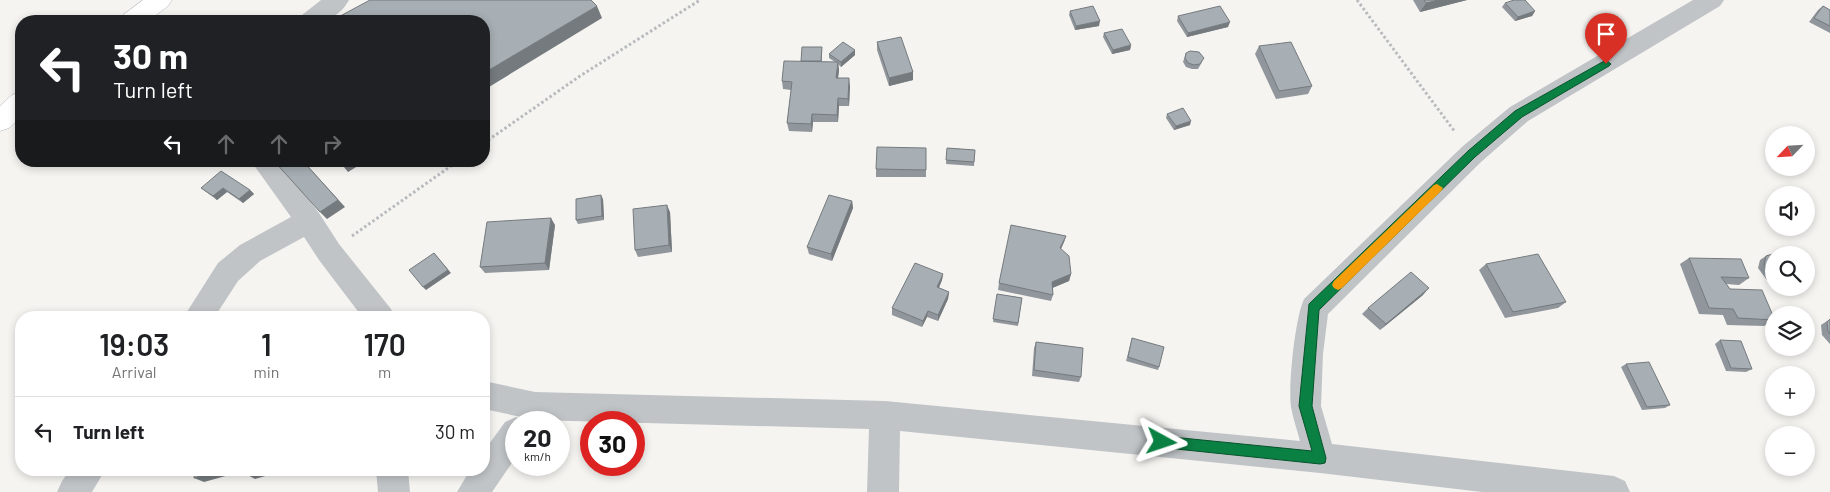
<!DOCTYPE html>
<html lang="en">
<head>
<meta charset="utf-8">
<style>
  body { margin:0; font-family:Barlow,sans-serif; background:#f6f6f6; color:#202124; height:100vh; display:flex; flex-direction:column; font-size:19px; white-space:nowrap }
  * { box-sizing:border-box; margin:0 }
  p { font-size:16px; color:#757577 }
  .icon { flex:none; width:28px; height:28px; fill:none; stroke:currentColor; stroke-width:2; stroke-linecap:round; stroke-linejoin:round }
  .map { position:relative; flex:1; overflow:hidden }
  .drawer { position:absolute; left:15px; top:311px; width:475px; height:165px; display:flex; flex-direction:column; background:#fff; border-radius:20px; box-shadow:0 2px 8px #0003 }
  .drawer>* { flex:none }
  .banner { position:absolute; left:15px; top:15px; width:475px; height:152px; border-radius:20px; box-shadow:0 2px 8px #0003; background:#202124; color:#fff; overflow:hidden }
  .needle { width:32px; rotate:245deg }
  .controls { position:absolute; left:1765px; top:126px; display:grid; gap:10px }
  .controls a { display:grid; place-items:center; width:50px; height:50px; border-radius:50%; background:#fff; box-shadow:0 2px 8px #0003; font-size:25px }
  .speed { position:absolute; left:505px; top:411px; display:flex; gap:10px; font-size:25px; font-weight:700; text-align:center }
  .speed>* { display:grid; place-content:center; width:65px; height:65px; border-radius:50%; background:#fff; box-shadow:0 2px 8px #0003; line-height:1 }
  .speed small { font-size:12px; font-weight:400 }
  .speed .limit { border:8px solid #d22; background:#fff; color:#111 }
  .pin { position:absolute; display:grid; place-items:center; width:42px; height:42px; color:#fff; margin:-51px -21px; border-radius:50% 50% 50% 0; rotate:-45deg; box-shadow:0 0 5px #0007 }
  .pin .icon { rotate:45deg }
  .me { position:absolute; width:55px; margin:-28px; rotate:95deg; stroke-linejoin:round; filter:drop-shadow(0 0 4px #0008) }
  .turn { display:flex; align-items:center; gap:18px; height:105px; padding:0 15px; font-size:22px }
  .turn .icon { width:65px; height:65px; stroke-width:2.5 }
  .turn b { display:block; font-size:35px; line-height:42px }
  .lanes { display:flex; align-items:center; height:48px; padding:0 15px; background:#0003; justify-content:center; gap:25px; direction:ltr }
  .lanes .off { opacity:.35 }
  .eta { display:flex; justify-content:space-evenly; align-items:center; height:85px; text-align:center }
  .eta b { font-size:30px; font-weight:600; line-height:35px }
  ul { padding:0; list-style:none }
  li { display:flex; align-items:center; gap:15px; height:70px; padding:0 15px; border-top:1px solid #e0e0e0 }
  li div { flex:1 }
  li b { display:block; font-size:19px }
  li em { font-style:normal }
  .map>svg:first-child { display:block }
</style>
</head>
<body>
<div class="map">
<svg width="1830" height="492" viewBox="0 0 1830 492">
  <rect width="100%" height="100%" fill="#f5f4f1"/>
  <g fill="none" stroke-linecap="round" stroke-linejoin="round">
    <g stroke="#b1b6b9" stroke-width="1">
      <path id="major" d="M143,0H172L168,6L148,21H119L123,15Z
        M21,92V117L9,128L0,131V106L12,95Z"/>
    </g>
    <path stroke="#b8bbbd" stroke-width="3" stroke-dasharray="2.5 2.5" stroke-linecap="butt" d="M1357,0L1455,132
      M484,143L580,76L700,0
      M352,236L458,161"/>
    <path fill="#c0c4c7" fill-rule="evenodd" d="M321,0H349C337,22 320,21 298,21L302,15Z
      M1693,0H1724L1720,6L1528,121L1481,162L1328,314L1323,354L1321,406L1332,444L1614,476L1625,481L1630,492H1482L1320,473L900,431L899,492H867L869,429L535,420L484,409V381L535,392L885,401L1300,441C1297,430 1293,418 1291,407C1288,386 1295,318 1304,299L1463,146L1510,107Z
      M251,161H279L319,213L339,244L391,309L395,318H363L319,260L304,237L260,261L238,281L214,318H183L218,263L240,245L291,217Z
      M516,417L527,422H516V457L492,492H457L470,470H484V451L505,422Z
      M70,470H105L92,492H57L62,481Z
      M376,470H408L410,492H378Z"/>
    <use href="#major" fill="#fff" fill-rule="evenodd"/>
  </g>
  <path fill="#90969b" d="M1413,0H1467L1420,12Z
    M1505,3L1535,11L1532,16L1515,21L1502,7Z
    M1823,6L1830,10V33L1809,22L1818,10Z
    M1070,11L1099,26L1075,30L1069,15Z
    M1178,16L1228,27L1187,37L1177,21Z
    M1104,33L1131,45L1130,50L1112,54L1103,37Z
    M877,42L913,80L889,86L877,50Z
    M1259,46L1312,86L1308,94L1276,99L1255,54Z
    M822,47V62H835L829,58V54L855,50V55L841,67L838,64L839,70L838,78L850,86L849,106H839L838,122H813L812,132L789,131L787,123L791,90L783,89L782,81L801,61Z
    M1186,53L1202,62L1198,69H1192L1186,67L1183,62Z
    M1167,114L1190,125L1174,130L1166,118Z
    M926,148V177H876V169Z
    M947,148L975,150L974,166L946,164Z
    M201,188L250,190L254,194L243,203L227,192L217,200Z
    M603,199L604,220L578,224L576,220Z
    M852,201L853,208L832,261L809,254L807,247Z
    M670,212L672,252L638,257L635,250Z
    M555,225L549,270L485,273L480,267Z
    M1066,236L1064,242L1061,249L1071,274L1069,281L1052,288L1053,295L1051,301L998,290L999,283Z
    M1774,255V284L1769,283L1758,268L1760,260L1766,256Z
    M1689,258L1749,278L1739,285L1726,284L1730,289L1774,318V320L1764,326L1727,325L1723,315L1699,314L1680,264Z
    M1486,264L1566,302L1558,308L1505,318L1479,270Z
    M943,274L942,280L939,288L949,292L948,299L938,321L927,317L922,327L892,315V308Z
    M997,294L1022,298L1018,326L993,322Z
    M1423,295L1380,330L1362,314L1368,308Z
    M1830,319V344L1822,335L1821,325Z
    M1132,338L1159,367L1158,370L1126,361Z
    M1720,340L1752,369L1746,372L1726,371L1715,344Z
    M1036,342L1081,377L1079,382L1032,376L1034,348Z
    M1626,364L1670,405L1665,408L1642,410L1621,367Z"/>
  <path fill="#757a7e" d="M1439,0H1467L1420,12L1426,3Z
    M597,6L602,18L484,90V73Z
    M1535,11L1532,16L1515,21L1518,17Z
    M1100,21L1099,26L1075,30L1076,26Z
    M1230,22L1228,27L1187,37L1188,33Z
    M1131,45L1130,50L1112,54L1113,50Z
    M855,50V55L841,67V62Z
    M838,62L839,70L837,86L836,78Z
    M913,72V80L889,86V78Z
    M849,78L850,86L849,106L848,99Z
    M838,98L839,106L838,122L837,115Z
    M812,114L813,122L812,132L811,124Z
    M1191,121L1190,125L1174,130L1176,126Z
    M303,161L345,207L327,219L320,212Z
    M339,161H366L348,172Z
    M223,188L227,192L217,200L213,196Z
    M250,190L254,194L243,203L239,199Z
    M601,195L603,199L604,220L602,216Z
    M852,201L853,208L832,261L831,254Z
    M667,205L670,212L672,252L669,245Z
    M551,218L555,225L549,270L545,263Z
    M1066,236L1064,242L1058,255L1060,248Z
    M434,253L451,273L426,290L423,287Z
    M943,274L942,280L936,294L937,287Z
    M1071,274L1069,281L1050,289L1052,282Z
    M1429,288L1423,295L1380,330L1386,324Z
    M949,292L948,299L938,321V315Z
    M928,311L927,317L922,327L923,321Z
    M221,470H247L204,482L194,478Z
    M261,470H286L255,479L246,474Z"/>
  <path fill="#a7afb4" stroke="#757a7e" d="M370,0H591L597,6L484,73V21H331Z
    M1424,0H1439L1426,3Z
    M1514,0H1525L1535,11L1518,17L1505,3Z
    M1093,6L1100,21L1076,26L1070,11Z
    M1220,6L1230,22L1188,33L1178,16Z
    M1823,6L1830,10V26L1814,18Z
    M1122,29L1131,45L1113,50L1104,33Z
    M901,37L913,72L889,78L877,42Z
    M843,42L855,50L841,62L829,54Z
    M1291,42L1312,86L1279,91L1259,46Z
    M802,47H822L821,61H801Z
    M1190,51L1199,52L1204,58L1200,64L1194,65L1188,63L1185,58L1186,53Z
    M784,61L838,62L836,78H849L848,99L838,98L837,115L812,114L811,124L787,123L792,82L782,81Z
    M1183,108L1191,121L1176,126L1167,114Z
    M877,147L926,148V170L876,169Z
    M947,148L975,150L974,162L946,160Z
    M276,161H303L338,200L320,212L275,162Z
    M221,171L250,190L239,199L223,188L213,196L201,188Z
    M601,195L602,216L576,220V199Z
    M829,195L852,201L831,254L807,247Z
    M667,205L669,245L635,250L633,209Z
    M551,218L545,263L480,267L487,222Z
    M1011,225L1066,236L1060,248L1069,256L1071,274L1052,282L1053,295L999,283Z
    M434,253L448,270L423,287L409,270Z
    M1776,253L1782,255H1774V278L1764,265L1766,256Z
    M1538,254L1566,302L1513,312L1486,264Z
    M1689,258L1741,259L1749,278L1721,277L1730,289L1762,290L1774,318V320L1738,318L1733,309L1709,308Z
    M915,263L943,274L937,287L949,292L938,315L928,311L923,321L892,308Z
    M1411,272L1429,288L1386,324L1368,308Z
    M997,294L1022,298L1018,323L993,319Z
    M1830,319V334L1828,331L1827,322Z
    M1132,338L1164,347L1159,367L1128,357Z
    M1720,340L1741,341L1752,369L1731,368Z
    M1036,342L1083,348L1081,377L1034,370Z
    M1649,362L1670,405L1647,407L1626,364Z
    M195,470H221L194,478Z
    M246,470H261L246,474Z"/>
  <path fill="#0b8043" stroke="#07532c" d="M1606,60L1611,64L1609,66L1522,117L1475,157L1319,310L1312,406L1326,458L1325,463L1320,464L1157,447L1155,442L1157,438L1162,436L1312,451L1299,406L1309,304L1468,151L1515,111Z"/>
  <path fill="#f59e0b" d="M1437,184L1443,188L1441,191L1342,288L1338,290L1334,288L1332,285L1334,281L1434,185Z"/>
</svg>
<div class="controls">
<a><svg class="needle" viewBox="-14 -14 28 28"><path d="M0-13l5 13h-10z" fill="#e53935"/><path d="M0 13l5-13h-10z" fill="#757577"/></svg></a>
<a><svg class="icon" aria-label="sound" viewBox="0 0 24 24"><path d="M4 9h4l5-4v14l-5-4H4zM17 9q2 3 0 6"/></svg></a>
<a><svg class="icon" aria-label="search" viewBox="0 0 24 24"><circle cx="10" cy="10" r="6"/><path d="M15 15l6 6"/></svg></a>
<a><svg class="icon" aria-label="layers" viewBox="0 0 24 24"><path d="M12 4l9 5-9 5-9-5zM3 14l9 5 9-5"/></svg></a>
<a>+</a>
<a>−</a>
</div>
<div class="speed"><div>20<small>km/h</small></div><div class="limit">30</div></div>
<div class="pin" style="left:1606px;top:64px;background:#d93025"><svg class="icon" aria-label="arrive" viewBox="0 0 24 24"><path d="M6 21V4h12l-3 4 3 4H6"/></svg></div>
<svg class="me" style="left:1162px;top:442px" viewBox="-20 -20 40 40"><path d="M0-17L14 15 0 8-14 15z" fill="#0b8043" stroke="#fff" stroke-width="4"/></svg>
<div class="banner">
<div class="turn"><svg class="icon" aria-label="left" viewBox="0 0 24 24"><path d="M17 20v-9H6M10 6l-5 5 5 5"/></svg><div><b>30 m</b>Turn left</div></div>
<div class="lanes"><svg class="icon" aria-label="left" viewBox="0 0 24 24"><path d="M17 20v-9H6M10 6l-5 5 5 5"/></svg><svg class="icon off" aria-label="ahead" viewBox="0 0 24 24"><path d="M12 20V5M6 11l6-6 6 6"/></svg><svg class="icon off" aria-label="ahead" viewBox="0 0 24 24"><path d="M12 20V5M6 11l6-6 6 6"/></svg><svg class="icon off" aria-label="right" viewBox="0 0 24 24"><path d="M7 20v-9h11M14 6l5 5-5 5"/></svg></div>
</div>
<section class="drawer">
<div class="eta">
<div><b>19:03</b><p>Arrival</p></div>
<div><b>1</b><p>min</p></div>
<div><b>170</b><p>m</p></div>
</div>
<ul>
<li><svg class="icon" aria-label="left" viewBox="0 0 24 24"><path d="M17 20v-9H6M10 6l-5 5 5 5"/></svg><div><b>Turn left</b></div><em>30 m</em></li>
</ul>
</section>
</div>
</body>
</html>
